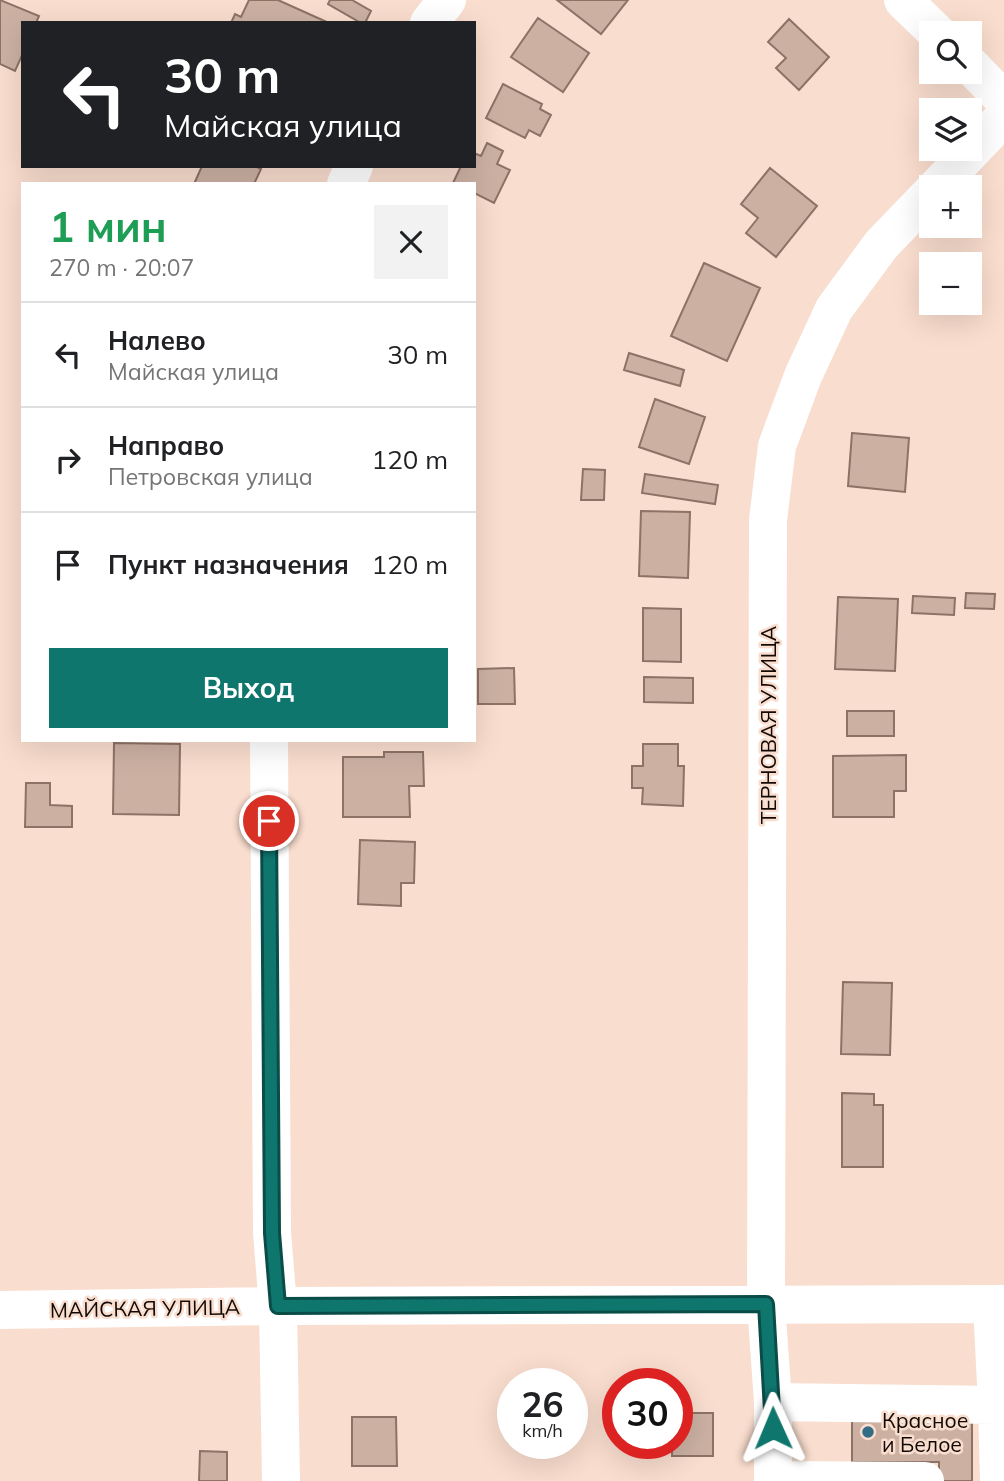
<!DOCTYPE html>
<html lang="ru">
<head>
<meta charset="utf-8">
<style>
  body { margin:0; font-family:Mulish,sans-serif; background:#f2f2f2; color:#202124; height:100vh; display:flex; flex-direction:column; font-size:26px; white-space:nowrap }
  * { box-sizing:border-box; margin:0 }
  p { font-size:23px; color:#757577 }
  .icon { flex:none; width:38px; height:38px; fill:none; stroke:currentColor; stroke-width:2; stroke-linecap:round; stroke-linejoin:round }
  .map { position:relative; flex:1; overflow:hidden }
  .panel { position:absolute; left:21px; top:182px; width:455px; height:560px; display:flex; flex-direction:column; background:#fff; border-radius:0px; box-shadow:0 7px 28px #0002 }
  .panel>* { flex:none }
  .hud { position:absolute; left:21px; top:21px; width:455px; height:147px; border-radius:0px; box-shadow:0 7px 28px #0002; background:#202124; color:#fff; overflow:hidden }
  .buttons { position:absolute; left:919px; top:21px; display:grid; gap:14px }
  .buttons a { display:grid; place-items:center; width:63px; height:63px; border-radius:0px; background:#fff; box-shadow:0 7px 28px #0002; font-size:35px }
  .speed { position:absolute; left:497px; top:1368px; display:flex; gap:14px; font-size:35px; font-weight:700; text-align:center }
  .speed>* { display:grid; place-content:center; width:91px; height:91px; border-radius:50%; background:#fff; box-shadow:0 7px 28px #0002; line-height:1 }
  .speed small { font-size:18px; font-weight:400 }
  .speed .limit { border:10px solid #d22; background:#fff; color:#111 }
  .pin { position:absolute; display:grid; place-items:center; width:60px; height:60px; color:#fff; margin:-30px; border:4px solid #fff; border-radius:50%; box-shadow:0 2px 7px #0007 }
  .me { position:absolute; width:77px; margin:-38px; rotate:359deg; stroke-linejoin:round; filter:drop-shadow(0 0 5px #0008) }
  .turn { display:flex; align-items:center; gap:24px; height:147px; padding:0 28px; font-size:32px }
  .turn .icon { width:91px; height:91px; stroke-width:2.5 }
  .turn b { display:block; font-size:49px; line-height:60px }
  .round { display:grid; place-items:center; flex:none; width:74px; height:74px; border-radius:0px; background:#f2f2f2 }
  .overview { display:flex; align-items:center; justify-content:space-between; height:119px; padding:0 28px }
  h1 { font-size:42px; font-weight:700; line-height:52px; color:#1e9e55 }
  .primary-button { display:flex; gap:14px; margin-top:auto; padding:14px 28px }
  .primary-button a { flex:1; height:80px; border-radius:0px; background:#0f766e; color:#fff; font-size:28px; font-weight:700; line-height:80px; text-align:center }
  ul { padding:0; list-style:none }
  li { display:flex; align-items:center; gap:21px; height:105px; padding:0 28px; border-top:2px solid #e0e0e0 }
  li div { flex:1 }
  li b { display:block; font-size:26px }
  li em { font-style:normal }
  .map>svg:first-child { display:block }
</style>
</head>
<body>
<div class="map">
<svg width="1004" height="1481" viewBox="0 0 1004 1481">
  <rect width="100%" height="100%" fill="#f9ddce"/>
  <path fill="#ccb1a3" stroke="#8c7366" stroke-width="2" d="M0,0L39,16L36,23H23V53L15,71L0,64Z
    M249,0H278L329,23H231L235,14L241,17Z
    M330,0H352L371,11L365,23H361L328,4Z
    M557,0H628L601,34Z
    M538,18L589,53L563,92L511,57Z
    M789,19L829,57L799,90L776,68L786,58L768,42Z
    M503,84L542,104L540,109L551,115L540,136L529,130L525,138L486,118Z
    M487,143L503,151L497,164L510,170L494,203L474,193V184L453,183L461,166H474V153L481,156Z
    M202,166H255L261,169L254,184H194Z
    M770,168L817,206L776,257L746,233L758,218L741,204Z
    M704,263L760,288L727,361L671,336Z
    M629,353L684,370L680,386L624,370Z
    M655,399L705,417L689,464L639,447Z
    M852,433L909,438L905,492L848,486Z
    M583,469L605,470L604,500H581Z
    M645,474L718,485L715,504L642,493Z
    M641,511L690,512L688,578L639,576Z
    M966,593L995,594L994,609L965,608Z
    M913,596L955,598L954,615L912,613Z
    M838,597L898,599L895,671L835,669Z
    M643,608L681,609V662L643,661Z
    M514,668L515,704H478V669Z
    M644,677L693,678V703L644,702Z
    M847,711H894V736H847Z
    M114,743L180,744L179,815L113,814Z
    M643,744H678V766H684L683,806L642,804L643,788H632V766H643Z
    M384,752H423L424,786H409L410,817H343V757H384Z
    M906,755V791H894V817H833V756Z
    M26,783H50V805L72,806V827H25Z
    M360,840L415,842L414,883H401V906L358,904Z
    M843,982L892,983L890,1055L841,1054Z
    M842,1093L874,1094V1105H883V1167H842Z
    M677,1413H713V1456H672V1444H677Z
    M352,1417H396L397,1466H352Z
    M852,1419L972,1420V1481H939V1462H852Z
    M200,1451L227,1452V1481H199Z"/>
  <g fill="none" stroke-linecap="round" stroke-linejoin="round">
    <path stroke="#fff" stroke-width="38" d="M903,0L937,33
      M429,23L447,0
      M970,65L1004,100
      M346,184L354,166
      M937,187L1004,117
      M269,740L272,1233L278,1306L281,1481
      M0,1310L278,1306L1004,1304
      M773,1402L997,1405L992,1304
      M997,1405L999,1481
      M773,1480L925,1481
      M773,1481V1402L766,1304L768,520L777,446L803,376L834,309L881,245L931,193"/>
  </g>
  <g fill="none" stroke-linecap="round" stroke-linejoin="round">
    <g stroke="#0a4d48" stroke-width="18">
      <path id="route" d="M269,821L272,1233L278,1306L766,1304L773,1428"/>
    </g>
    <use href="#route" stroke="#0f766e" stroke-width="12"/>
  </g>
  <circle fill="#346c86" stroke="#f9ddce" stroke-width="2.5" cx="868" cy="1432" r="7"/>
  <g text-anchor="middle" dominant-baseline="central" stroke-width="5" stroke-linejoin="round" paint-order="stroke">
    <g font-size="21" fill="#120905" stroke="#f9ddce">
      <text transform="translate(768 725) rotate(-90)">ТЕРНОВАЯ УЛИЦА</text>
      <text transform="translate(145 1308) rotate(-1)">МАЙСКАЯ УЛИЦА</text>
    </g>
    <g font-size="21" fill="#120905" stroke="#f9ddce" text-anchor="start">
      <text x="882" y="1420">Красное<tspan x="882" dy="24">и Белое</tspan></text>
    </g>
  </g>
</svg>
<div class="buttons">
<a><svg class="icon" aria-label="search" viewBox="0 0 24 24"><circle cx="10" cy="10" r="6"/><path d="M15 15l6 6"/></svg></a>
<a><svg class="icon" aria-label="layers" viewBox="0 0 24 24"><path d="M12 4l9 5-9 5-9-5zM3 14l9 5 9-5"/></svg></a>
<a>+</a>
<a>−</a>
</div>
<div class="speed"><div>26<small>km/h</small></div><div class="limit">30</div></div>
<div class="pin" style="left:269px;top:821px;background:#d93025"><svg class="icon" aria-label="arrive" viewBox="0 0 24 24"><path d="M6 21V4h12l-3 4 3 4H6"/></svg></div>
<svg class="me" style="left:773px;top:1428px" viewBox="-20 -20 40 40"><path d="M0-17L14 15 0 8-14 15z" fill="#0f766e" stroke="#fff" stroke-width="4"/></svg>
<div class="hud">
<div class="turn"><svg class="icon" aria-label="left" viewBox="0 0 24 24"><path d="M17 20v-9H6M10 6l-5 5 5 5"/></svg><div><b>30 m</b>Майская улица</div></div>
</div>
<section class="panel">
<div class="overview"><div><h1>1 мин</h1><p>270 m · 20:07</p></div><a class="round"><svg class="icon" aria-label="close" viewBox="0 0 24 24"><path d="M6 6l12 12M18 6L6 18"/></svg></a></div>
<ul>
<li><svg class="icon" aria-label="left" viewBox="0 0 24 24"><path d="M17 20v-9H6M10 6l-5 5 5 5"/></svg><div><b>Налево</b><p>Майская улица</p></div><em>30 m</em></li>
<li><svg class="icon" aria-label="right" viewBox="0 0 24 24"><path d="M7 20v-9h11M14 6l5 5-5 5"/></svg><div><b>Направо</b><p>Петровская улица</p></div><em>120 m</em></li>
<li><svg class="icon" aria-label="arrive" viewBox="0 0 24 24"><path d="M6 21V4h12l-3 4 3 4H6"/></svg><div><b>Пункт назначения</b></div><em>120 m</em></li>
</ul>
<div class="primary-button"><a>Выход</a></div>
</section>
</div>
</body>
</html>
